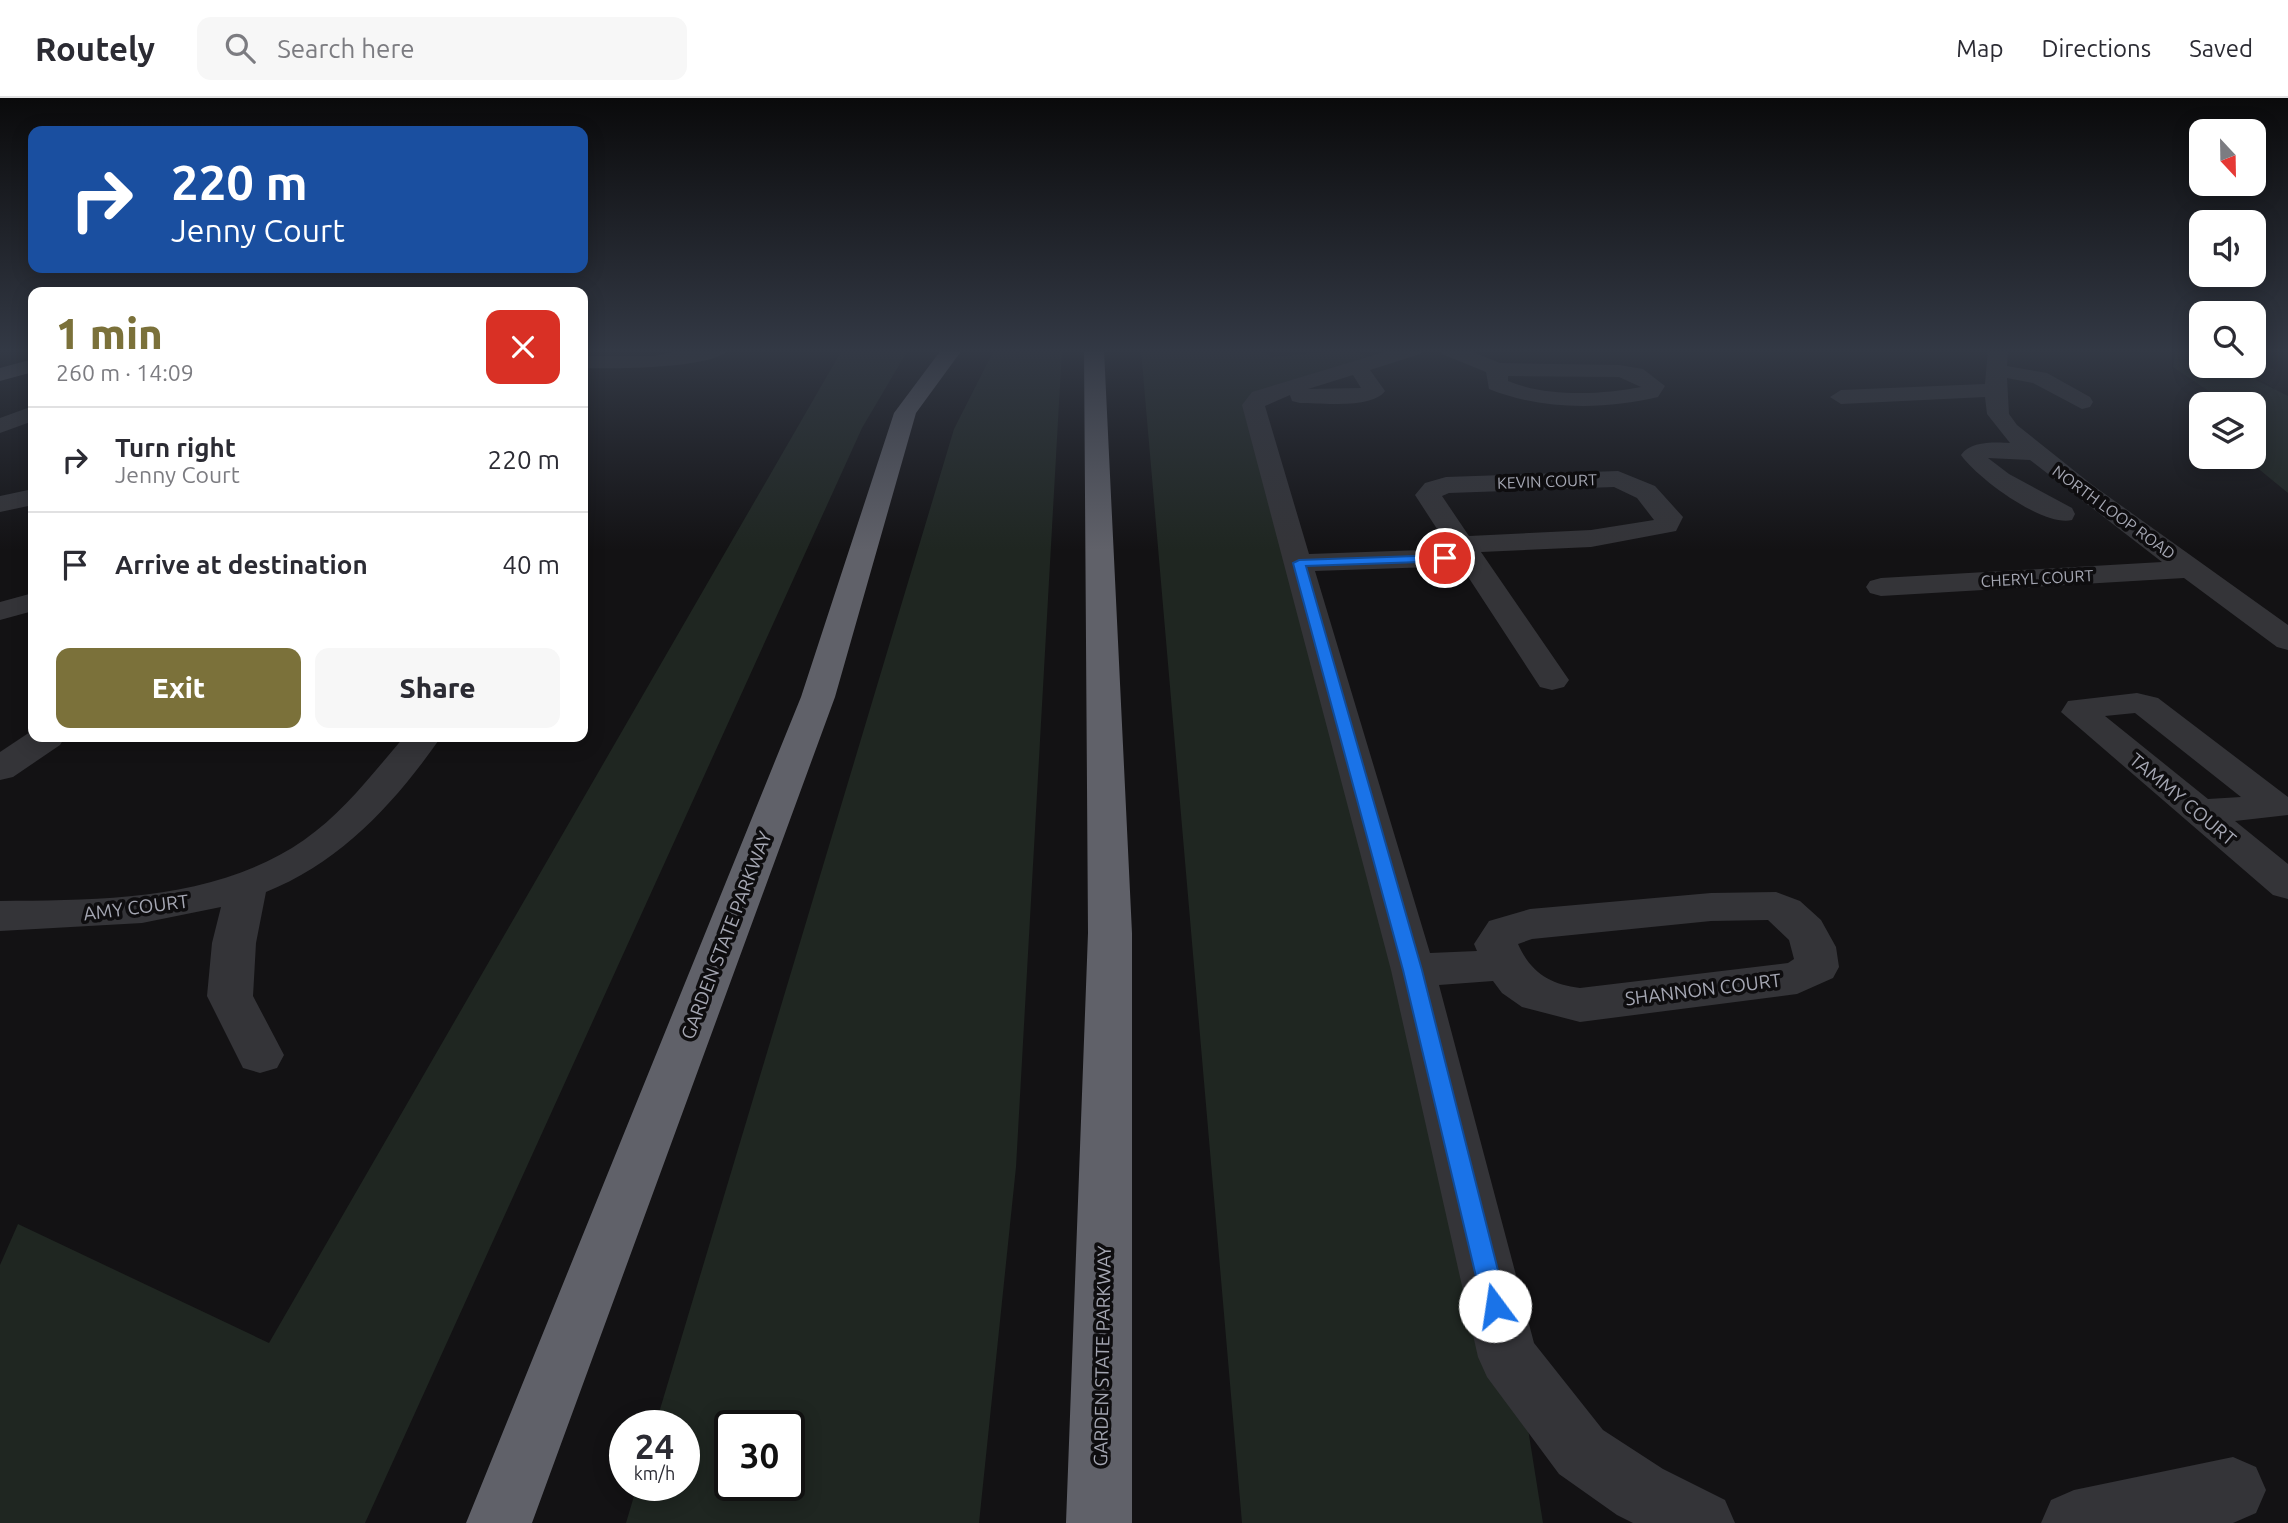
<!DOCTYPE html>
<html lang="en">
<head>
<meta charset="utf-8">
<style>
  body { margin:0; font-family:Ubuntu,sans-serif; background:#f7f7f7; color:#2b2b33; height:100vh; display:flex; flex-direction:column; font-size:26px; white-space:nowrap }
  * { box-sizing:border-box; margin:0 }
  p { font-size:23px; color:#7c7c81 }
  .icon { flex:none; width:38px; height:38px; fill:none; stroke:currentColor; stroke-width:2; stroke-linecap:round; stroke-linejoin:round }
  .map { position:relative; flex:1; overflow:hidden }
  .side { position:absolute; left:28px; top:189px; width:560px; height:455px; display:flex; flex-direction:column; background:#fff; border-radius:14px; box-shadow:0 4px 18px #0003 }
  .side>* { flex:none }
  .hud { position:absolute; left:28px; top:28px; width:560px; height:147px; border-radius:14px; box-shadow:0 4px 18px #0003; background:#1a4fa0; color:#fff; overflow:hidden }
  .needle { width:46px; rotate:158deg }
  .fabs { position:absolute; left:2189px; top:21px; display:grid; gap:14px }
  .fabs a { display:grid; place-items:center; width:77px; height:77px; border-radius:14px; background:#fff; box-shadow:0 4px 18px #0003; font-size:35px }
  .speed { position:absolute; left:609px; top:1312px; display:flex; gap:14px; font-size:35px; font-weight:700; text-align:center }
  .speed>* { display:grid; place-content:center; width:91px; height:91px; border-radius:50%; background:#fff; box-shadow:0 4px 18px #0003; line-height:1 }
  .speed small { font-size:18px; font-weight:400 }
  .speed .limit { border:4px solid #111; border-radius:10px; background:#fff; color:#111 }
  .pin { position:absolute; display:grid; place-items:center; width:60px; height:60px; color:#fff; margin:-30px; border:4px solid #fff; border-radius:50%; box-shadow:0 2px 7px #0007 }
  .me { position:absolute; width:77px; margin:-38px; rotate:346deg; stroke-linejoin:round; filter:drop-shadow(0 0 5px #0008) }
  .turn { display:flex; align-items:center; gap:24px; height:147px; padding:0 28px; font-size:32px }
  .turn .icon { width:91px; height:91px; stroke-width:2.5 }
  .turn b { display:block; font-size:49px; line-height:60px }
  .round { display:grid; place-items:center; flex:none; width:74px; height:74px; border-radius:14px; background:#f7f7f7 }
  .head { display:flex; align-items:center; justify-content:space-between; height:119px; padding:0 28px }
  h1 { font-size:42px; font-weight:800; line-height:52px; color:#7b713a }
  .action { display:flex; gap:14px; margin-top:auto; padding:14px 28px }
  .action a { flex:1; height:80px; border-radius:14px; background:#7b713a; color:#fff; font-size:28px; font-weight:800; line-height:80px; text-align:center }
  .action a+a { background:#f7f7f7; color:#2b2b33 }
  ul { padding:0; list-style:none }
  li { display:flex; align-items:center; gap:21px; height:105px; padding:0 28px; border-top:2px solid #e1e1e2 }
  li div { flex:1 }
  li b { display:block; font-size:26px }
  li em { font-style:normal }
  header { display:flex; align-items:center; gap:42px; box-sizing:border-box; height:98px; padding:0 35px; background:#fff; border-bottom:2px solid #e1e1e2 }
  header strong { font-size:33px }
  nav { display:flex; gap:38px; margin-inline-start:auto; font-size:24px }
  .search { width:490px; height:63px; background:#f7f7f7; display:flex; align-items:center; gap:18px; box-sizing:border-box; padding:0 24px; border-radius:14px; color:#7c7c81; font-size:26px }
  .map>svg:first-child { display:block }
</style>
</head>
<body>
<header>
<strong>Routely</strong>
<div class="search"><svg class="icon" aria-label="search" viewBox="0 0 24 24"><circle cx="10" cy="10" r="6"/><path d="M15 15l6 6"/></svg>Search here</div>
<nav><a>Map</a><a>Directions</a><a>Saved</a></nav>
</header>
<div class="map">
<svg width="2288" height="1425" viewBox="0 0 2288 1425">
  <rect width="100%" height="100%" fill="#131214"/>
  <path fill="#1f2621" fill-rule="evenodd" d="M842,252H908L862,330L365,1425H0V1167L18,1126L269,1245Z
    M994,252H1062L1016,1069L979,1425H626L637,1388H684V1328H655L954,331ZM730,1328H789V1388H730Z
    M1141,252H1261L1272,259L1348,252L1377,261L1254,303L1522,1293L1543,1425H1242Z
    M2176,252H2201L2202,268H2254V263L2274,272L2240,274L2288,298V395L2244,359H2254V306H2228L2173,269Z"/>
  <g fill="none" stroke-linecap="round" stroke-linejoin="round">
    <path fill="#343438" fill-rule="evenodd" d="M684,252H728C713,271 609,271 583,270V258H654Z
      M1391,252H1423L1420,256L1370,272L1385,293C1372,311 1321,305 1300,305L1292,303L1290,297L1265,308L1309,456L1450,451L1415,397L1425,385L1446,379L1618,373L1655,388L1683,419L1676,433L1591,449L1481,454L1569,582L1564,589L1552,592L1540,589L1461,468L1315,473L1430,855L1477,853L1474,846L1489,823L1530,811L1711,795L1776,794L1800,803L1821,822L1836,849L1839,869L1833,880L1797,896L1580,924L1522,909L1502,895L1493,883L1439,887L1534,1245L1603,1332L1663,1371L1725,1402L1735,1425H1633L1617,1417L1559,1376L1487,1279L1478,1259L1391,872L1242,307L1252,294ZM1353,277L1361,290L1308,291ZM1614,389L1637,400L1654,422L1591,432L1469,438L1442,398L1449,395ZM1768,822L1789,842L1794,861L1788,865L1580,890C1550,886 1531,875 1518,846L1532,841L1711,823Z
      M1439,252H1468L1500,265L1619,267L1643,271L1665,288L1658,299C1604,312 1541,312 1489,291L1486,274L1442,256ZM1508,278L1619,279L1641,289C1600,297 1547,299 1508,283Z
      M1988,252H2008L2007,268L2047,275L2090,299L2093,304L2090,309L2082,311L2033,285L2007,280L2009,316L2017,327L2091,386L2288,527V552L2277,549L2184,480L1881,498L1870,495L1866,489L1870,483L1881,480L2162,464L2030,362L1988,360L2009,376L2072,410L2075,416L2072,422C2043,429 1977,380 1961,357C1970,343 1995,344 2010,345L1987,316L1985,299L1841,306L1830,299L1841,292L1985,286Z
      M33,308V323L0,335V320Z
      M33,391V407L0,414V398Z
      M33,495V513L0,522V504Z
      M2137,595L2158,600L2288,699V717L2235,723L2288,766V801L2273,797L2061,614L2068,603ZM2135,615L2241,699L2208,701L2105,618Z
      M33,632V639H65L60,647L13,679L0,682V654Z
      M404,639H441C395,705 341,764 266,794L256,845L253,898L284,957L277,970L260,975L243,970L207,898L212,845L221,809L142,825L0,833V803C102,802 216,803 304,742C344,714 373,675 404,639Z
      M2233,1359L2256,1369L2266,1392L2256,1415L2233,1425H2041L2051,1402L2074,1392Z"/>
    <path fill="#505057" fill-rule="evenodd" d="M33,261V274L0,283V270Z"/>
    <path fill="#606169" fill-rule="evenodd" d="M941,252H962L916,315L835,599L532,1425H466L801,599L894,315Z
      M1084,252H1104L1132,835V1425H1066L1088,835Z"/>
  </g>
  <linearGradient id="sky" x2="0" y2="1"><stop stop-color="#0a0a0b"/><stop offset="0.56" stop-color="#333945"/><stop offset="1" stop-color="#333945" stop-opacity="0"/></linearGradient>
  <rect width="2288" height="452" fill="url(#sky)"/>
  <path fill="#1a73e8" stroke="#114b97" stroke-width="2" d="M1445,457L1451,460L1449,463L1306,468L1422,872L1507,1208L1504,1216L1495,1219L1487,1216L1483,1208L1403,872L1293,465L1299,462Z"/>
  <g text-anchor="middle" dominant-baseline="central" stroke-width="7" stroke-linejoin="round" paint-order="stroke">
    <g font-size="16" fill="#a5a7b3" stroke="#0e0d0f">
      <text transform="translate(1547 383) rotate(-2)">KEVIN COURT</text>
      <text transform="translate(2114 414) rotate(36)">NORTH LOOP ROAD</text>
      <text transform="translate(2037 480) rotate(-3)">CHERYL COURT</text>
    </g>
    <g font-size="19" fill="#a5a7b3" stroke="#0e0d0f">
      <text transform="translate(2183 701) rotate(40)">TAMMY COURT</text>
      <text transform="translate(136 809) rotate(-7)">AMY COURT</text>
      <text transform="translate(726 837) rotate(-69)">GARDEN STATE PARKWAY</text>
      <text transform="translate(1703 891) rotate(-7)">SHANNON COURT</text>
      <text transform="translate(1102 1258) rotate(-89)">GARDEN STATE PARKWAY</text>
    </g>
  </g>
</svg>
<div class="fabs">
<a><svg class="needle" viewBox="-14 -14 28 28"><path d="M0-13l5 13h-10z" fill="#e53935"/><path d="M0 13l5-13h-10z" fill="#7c7c81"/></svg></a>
<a><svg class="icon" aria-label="sound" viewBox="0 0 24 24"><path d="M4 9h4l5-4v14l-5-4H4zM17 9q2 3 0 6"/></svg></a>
<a><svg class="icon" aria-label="search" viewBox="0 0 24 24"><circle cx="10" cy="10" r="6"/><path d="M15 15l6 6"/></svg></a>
<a><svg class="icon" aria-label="layers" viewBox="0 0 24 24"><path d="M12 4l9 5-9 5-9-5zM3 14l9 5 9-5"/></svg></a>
</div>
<div class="speed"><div>24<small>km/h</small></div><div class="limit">30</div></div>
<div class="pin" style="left:1445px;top:460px;background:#d93025"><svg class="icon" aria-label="arrive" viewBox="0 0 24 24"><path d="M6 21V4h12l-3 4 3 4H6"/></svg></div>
<svg class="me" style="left:1495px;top:1208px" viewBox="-20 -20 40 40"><circle r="19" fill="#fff"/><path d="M0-13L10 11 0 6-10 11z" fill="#1a73e8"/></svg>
<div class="hud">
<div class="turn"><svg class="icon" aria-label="right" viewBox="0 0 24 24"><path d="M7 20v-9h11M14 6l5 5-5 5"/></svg><div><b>220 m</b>Jenny Court</div></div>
</div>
<section class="side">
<div class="head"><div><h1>1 min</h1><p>260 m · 14:09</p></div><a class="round" style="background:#d93025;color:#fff"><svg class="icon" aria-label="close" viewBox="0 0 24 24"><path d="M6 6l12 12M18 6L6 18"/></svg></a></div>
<ul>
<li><svg class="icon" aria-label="right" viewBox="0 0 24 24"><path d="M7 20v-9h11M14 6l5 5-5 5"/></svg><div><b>Turn right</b><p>Jenny Court</p></div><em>220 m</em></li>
<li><svg class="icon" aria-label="arrive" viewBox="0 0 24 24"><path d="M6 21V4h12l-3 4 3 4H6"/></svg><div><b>Arrive at destination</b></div><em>40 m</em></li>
</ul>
<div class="action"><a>Exit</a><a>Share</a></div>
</section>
</div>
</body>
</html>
